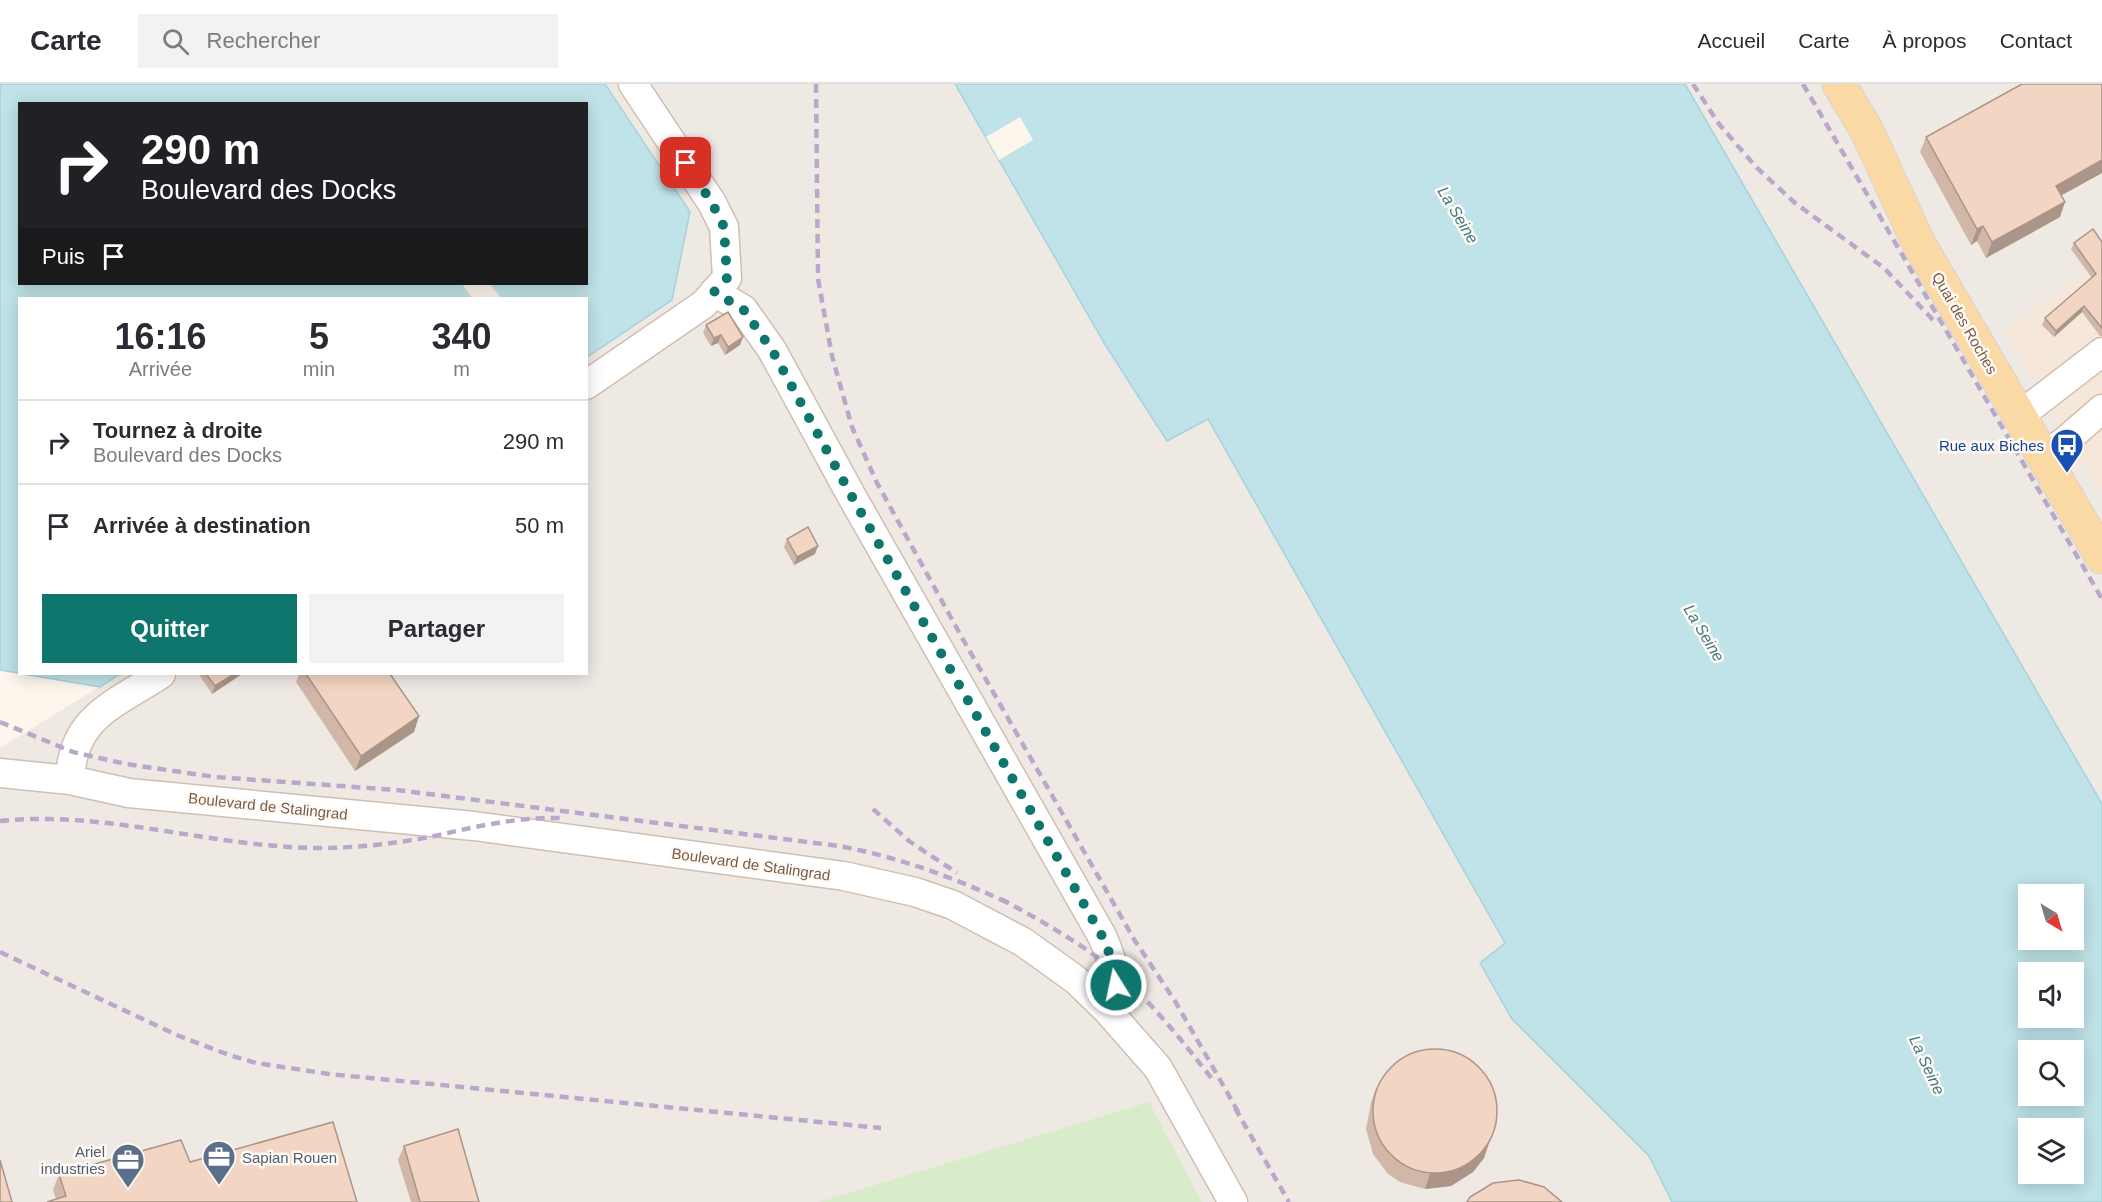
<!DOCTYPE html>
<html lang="fr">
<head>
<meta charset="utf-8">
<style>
  body { margin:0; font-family:Helvetica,sans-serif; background:#f2f2f3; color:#2b2b33; height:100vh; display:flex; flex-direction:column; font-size:22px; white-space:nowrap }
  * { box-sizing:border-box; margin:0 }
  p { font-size:20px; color:#7c7c81 }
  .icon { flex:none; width:33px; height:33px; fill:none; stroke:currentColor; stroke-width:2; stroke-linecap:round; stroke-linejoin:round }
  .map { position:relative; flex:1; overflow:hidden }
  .sheet { position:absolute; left:18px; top:213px; width:570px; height:378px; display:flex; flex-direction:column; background:#fff; border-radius:0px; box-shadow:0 3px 15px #0003 }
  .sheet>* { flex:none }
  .banner { position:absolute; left:18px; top:18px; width:570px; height:183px; border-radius:0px; box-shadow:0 3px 15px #0003; background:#202124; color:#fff; overflow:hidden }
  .needle { width:39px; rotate:142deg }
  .fabs { position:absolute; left:2018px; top:800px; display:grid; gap:12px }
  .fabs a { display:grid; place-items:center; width:66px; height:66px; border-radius:0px; background:#fff; box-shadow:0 3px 15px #0003; font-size:30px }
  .pin { position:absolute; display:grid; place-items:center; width:51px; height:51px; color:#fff; margin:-26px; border-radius:12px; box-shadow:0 3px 9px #0006 }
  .me { position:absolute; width:66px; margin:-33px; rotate:350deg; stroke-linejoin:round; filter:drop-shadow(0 0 4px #0008) }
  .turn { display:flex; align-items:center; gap:21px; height:126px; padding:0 24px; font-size:27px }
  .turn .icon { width:78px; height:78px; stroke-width:2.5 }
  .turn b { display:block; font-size:42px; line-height:51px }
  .then { display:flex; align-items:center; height:57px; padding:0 24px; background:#0003; gap:12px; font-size:22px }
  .eta { display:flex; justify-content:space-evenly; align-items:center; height:102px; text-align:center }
  .eta b { font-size:36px; font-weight:700; line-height:42px }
  .action { display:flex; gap:12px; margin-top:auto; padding:12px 24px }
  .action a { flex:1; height:69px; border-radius:0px; background:#0f766e; color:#fff; font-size:24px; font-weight:700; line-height:69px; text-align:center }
  .action a+a { background:#f2f2f3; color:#2b2b33 }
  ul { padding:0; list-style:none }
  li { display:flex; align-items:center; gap:18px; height:84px; padding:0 24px; border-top:2px solid #e1e1e2 }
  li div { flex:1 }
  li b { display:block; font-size:22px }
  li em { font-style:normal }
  header { display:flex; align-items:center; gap:36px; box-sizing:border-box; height:84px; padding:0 30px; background:#fff; border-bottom:2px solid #e1e1e2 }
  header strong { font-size:28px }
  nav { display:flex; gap:33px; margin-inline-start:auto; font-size:21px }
  .search { width:420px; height:54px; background:#f2f2f3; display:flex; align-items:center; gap:15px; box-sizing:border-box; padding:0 21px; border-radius:0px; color:#7c7c81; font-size:22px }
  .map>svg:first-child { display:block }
</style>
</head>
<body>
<header>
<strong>Carte</strong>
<div class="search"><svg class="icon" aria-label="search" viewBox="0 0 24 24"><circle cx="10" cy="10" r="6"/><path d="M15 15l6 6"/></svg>Rechercher</div>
<nav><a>Accueil</a><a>Carte</a><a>À propos</a><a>Contact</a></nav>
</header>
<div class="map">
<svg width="2102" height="1118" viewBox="0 0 2102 1118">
  <rect width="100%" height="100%" fill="#fdf6ec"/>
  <path fill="#f5e8da" d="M2102,173V410L2004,248Z"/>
  <path fill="#efe9e4" d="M605,0H957L1106,262L1167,356L1208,334L1505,859L1480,879L1512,935L1649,1072L1672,1118H0V664L120,590H586L587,274L672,216L690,128Z
    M1599,0H2102V173L2004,248L2102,410V897L2073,810Z"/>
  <path fill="#d8ecc9" d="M1149,1018L1202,1118H819Z"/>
  <path fill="#bfe3e8" stroke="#a5d3da" stroke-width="1.5" fill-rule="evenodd" d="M0,0H605L690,128L672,216L587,273L586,214H20L19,589L0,586ZM20,20H586V200H20Z
    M955,0H1685L2102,720V1118H1672L1649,1072L1512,935L1480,879L1505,859L1208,335L1167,357L1106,262ZM2028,810H2073V855H2028ZM2028,888H2073V933H2028ZM2028,966H2073V1011H2028ZM2028,1044H2073V1089H2028Z
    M23,590H120L100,603Z"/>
  <path fill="#fdf6ec" d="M1020,33L1033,56L999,76L986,53Z
    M462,200H490L501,214H472Z"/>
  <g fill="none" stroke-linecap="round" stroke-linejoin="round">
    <g stroke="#d1beb0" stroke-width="31">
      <path id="minor" d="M714,208L743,225L772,266L851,411L1102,852C1114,879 1120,898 1107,926
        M586,301L704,220L727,194L724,143L712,119L633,0
        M2019,332L2102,268
        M2043,372L2064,358L2102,325
        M0,689L70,696L129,709L474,742L844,792L915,808L953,821L1023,858L1076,896L1107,926L1158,984L1233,1118
        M70,696C72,633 114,621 161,590"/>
    </g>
    <g stroke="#dad1cd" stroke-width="35">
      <path id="major" d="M1839,0L1867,47L1919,160L2102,473"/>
    </g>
    <use href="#minor" stroke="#fff" stroke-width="28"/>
    <use href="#major" stroke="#fbd9a5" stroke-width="33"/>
    <path stroke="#b9a8c9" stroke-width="4.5" stroke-dasharray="9 6" stroke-linecap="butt" d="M816,0L818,195L832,272L852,343L877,399L960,550L1135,857L1175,917L1240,1031
      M1693,0L1719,40L1756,83L1795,119L1884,184L1933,236
      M1803,0L2102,515
      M0,638L73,668L126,680L215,693L397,706L839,762C898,773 953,793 1008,819
      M873,725L909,757L957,789
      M0,737C106,726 211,763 317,764C355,764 392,760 430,753C474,743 514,733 560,734
      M1001,815C1040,836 1079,858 1114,886C1151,917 1183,958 1213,996
      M0,868L179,952L229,971L256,979L329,990L881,1044
      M1235,1024L1289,1118"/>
  </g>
  <path fill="#d1b7a8" d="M1926,53L2102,89L2062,111L2060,133L1986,174L1977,157L1971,161L1920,68Z
    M2102,158V252H2100L2082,228L2054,253L2042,241L2045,234L2092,194L2071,165L2074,159Z
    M706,241L740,261L725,271L718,259L711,262L703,249Z
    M787,455L815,470L794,481L784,463Z
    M200,590H242L212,610L200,592Z
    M299,590H390L419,632L414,648L355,687L296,598Z
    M1376,1004L1497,1038L1484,1074L1473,1088L1451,1102L1425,1105L1400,1098L1388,1090L1373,1070L1366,1045L1371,1019Z
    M404,1062L479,1118H411L398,1076Z
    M190,1078L56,1115L53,1106L59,1090Z"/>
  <path fill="#aa9588" d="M2102,76V89L2051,117L2056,102Z
    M2065,118L2060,133L1986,174L1992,158Z
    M1983,142L1977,157L1971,161L1977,145Z
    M2084,222L2082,228L2054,253L2056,247Z
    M721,251L718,259L711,262L714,254Z
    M743,253L740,261L725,271L728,263Z
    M818,462L815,470L794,481L797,473Z
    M234,590H242L212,610L215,602Z
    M419,632L414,648L355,687L361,672Z
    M1489,1058L1484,1074L1473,1088L1451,1102L1425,1105L1430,1090Z"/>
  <path fill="#f3d5c3" stroke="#aa9588" stroke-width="1.5" d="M2022,0H2102V76L2056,102L2065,118L1992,158L1983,142L1977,145L1926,53Z
    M2093,145L2102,158V244L2084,222L2056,247L2045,234L2096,190L2074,159Z
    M728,228L743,253L728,263L721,251L714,254L706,241Z
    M808,443L818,462L797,473L787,455Z
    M206,590H234L215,602Z
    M306,590H390L419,632L361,672Z
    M1373 1027a62 62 0 1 1 124 0a62 62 0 1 1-124 0Z
    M333,1038L357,1118H47L66,1112L59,1090L181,1056L190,1078Z
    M458,1045L479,1118H420L404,1062Z
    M0,1076L12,1118H0Z
    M1519,1096L1544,1103L1562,1118H1467L1470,1113L1493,1099Z"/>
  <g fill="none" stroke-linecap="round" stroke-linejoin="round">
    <path stroke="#0f766e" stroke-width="10" stroke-dasharray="0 18" d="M686,79L712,119L724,143L727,194L714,208L743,225L772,266L851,411L1102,852L1113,878L1116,901"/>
  </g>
  <defs>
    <g id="bus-pin" transform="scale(1.725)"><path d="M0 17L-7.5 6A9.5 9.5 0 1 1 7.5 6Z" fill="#1a4fb4" stroke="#fffaf3"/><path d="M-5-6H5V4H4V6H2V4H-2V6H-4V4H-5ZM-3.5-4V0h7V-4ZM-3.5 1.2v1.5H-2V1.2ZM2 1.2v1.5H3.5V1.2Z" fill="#fff"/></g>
    <g id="office-pin" transform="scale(1.725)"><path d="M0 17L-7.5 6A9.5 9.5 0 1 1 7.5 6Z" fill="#5c6f8a" stroke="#fffaf3"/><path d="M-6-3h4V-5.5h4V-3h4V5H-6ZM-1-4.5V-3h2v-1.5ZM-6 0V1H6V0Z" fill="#fff"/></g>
  </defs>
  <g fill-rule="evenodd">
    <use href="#bus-pin" x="2067" y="361"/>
    <use href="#office-pin" x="219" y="1073"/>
    <use href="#office-pin" x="128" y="1076"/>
  </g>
  <g text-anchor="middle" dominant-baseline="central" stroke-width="5" stroke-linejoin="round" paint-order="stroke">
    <g font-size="15" fill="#7a5c4d" stroke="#fffaf3">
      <text transform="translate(1965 239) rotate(60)">Quai des Roches</text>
      <text transform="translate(268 722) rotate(6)">Boulevard de Stalingrad</text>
      <text transform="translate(751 780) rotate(8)">Boulevard de Stalingrad</text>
    </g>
    <g font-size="15" fill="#164399" stroke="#fffaf3" text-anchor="end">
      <text x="2044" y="361">Rue aux Biches</text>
    </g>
    <g font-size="15" fill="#4e5e75" stroke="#fffaf3" text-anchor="end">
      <text x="105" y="1067">Ariel<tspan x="105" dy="17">industries</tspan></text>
      <text x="242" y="1073" text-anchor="start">Sapian Rouen</text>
    </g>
    <g font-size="16" font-style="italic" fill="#437c86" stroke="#fffaf3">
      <text transform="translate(1458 131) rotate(59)">La Seine</text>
      <text transform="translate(1704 549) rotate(59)">La Seine</text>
      <text transform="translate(1927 981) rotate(65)">La Seine</text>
    </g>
  </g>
</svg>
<div class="fabs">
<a><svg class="needle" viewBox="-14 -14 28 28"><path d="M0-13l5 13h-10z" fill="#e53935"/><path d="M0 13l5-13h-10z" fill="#7c7c81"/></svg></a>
<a><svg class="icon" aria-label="sound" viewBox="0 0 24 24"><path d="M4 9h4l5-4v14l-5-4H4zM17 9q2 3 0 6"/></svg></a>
<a><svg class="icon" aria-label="search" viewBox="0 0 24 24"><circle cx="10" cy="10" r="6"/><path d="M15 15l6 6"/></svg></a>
<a><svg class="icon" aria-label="layers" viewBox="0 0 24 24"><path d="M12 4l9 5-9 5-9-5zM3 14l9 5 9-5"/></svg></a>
</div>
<div class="pin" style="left:686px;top:79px;background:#d93025"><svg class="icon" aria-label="arrive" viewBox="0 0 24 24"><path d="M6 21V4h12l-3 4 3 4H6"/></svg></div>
<svg class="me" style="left:1116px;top:901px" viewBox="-20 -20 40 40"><circle r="17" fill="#0f766e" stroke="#fff" stroke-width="3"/><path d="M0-11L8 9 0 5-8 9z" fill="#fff"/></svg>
<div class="banner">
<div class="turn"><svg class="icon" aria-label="right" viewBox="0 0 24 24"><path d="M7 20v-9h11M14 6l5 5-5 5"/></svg><div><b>290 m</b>Boulevard des Docks</div></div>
<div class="then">Puis<svg class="icon" aria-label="arrive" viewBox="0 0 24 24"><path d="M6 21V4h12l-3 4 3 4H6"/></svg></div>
</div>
<section class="sheet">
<div class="eta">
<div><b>16:16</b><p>Arrivée</p></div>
<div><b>5</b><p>min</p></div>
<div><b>340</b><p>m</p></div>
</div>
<ul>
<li><svg class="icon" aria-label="right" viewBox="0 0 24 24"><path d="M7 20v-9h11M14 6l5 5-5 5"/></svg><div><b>Tournez à droite</b><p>Boulevard des Docks</p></div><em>290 m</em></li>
<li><svg class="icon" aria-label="arrive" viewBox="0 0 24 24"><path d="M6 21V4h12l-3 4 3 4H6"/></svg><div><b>Arrivée à destination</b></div><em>50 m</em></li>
</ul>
<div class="action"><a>Quitter</a><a>Partager</a></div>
</section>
</div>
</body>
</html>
